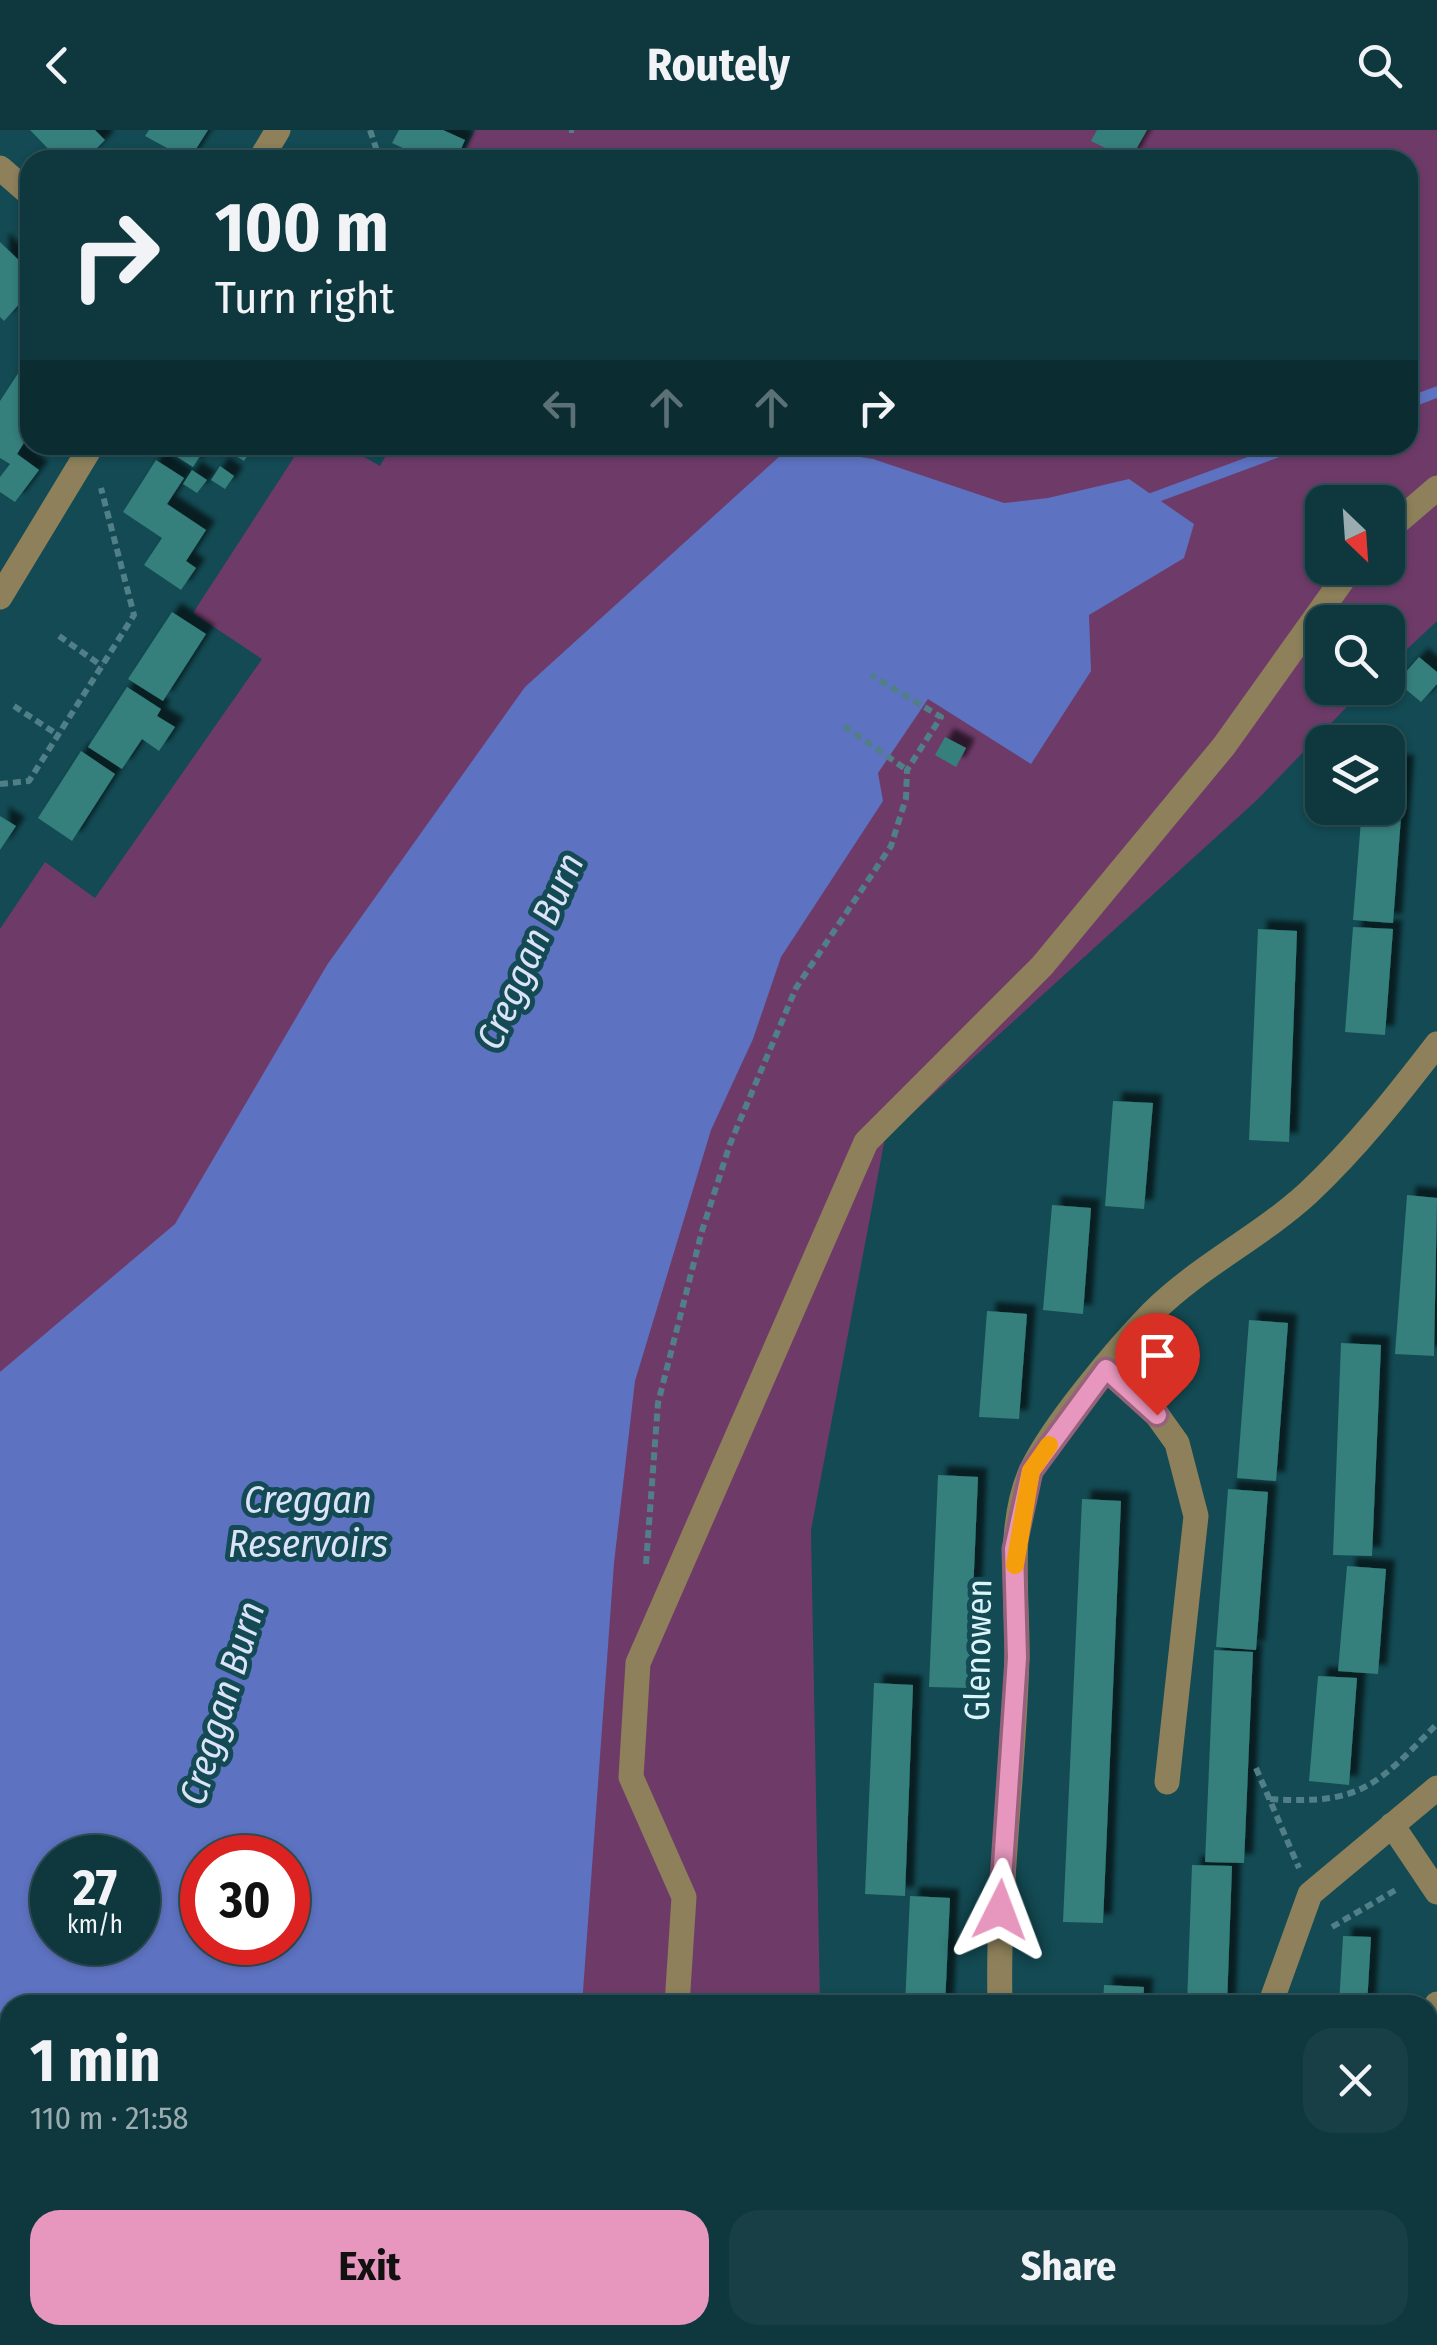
<!DOCTYPE html>
<html lang="en">
<head>
<meta charset="utf-8">
<style>
  body { margin:0; font-family:"Fira Sans Condensed",sans-serif; background:#173f45; color:#f1f3f6; height:100vh; display:flex; flex-direction:column; font-size:38px; white-space:nowrap }
  * { box-sizing:border-box; margin:0 }
  p { font-size:32px; color:#9bacb0 }
  .icon { flex:none; width:55px; height:55px; fill:none; stroke:currentColor; stroke-width:2; stroke-linecap:round; stroke-linejoin:round }
  .map { position:relative; flex:1; overflow:hidden }
  .side { position:absolute; left:0px; top:1865px; width:1438px; height:350px; display:flex; flex-direction:column; background:#0e383e; border-radius:30px 30px 0 0; box-shadow:0 2px 8px #0004,0 0 0 2px #2e5258 }
  .side>* { flex:none }
  .hud { position:absolute; left:20px; top:20px; width:1398px; height:305px; border-radius:30px; box-shadow:0 2px 8px #0004,0 0 0 2px #2e5258; background:#0e383e; color:#f1f3f6; overflow:hidden }
  .needle { width:65px; rotate:155deg }
  .buttons { position:absolute; left:1305px; top:355px; display:grid; gap:20px }
  .buttons a { display:grid; place-items:center; width:100px; height:100px; border-radius:20px; background:#0e383e; box-shadow:0 2px 8px #0004,0 0 0 2px #2e5258; font-size:50px }
  .speed { position:absolute; left:30px; top:1705px; display:flex; gap:20px; font-size:50px; font-weight:700; text-align:center }
  .speed>* { display:grid; place-content:center; width:130px; height:130px; border-radius:50%; background:#0e383e; box-shadow:0 2px 8px #0004,0 0 0 2px #2e5258; line-height:1 }
  .speed small { font-size:25px; font-weight:400 }
  .speed .limit { border:15px solid #d22; background:#fff; color:#111 }
  .pin { position:absolute; display:grid; place-items:center; width:85px; height:85px; color:#fff; margin:-102px -42px; border-radius:50% 50% 50% 0; rotate:-45deg; box-shadow:0 0 10px #0007 }
  .pin .icon { rotate:45deg }
  .me { position:absolute; width:110px; margin:-55px; rotate:3deg; stroke-linejoin:round; filter:drop-shadow(0 0 8px #0008) }
  .turn { display:flex; align-items:center; gap:35px; height:210px; padding:0 30px; font-size:45px }
  .turn .icon { width:130px; height:130px; stroke-width:2.5 }
  .turn b { display:block; font-size:70px; line-height:85px }
  .lanes { display:flex; align-items:center; height:95px; padding:0 30px; background:#0003; justify-content:center; gap:50px; direction:ltr }
  .lanes .off { opacity:.35 }
  .round { display:grid; place-items:center; flex:none; width:105px; height:105px; border-radius:30px; background:#173f45 }
  .summary { display:flex; align-items:center; justify-content:space-between; height:170px; padding:0 30px }
  h1 { font-size:60px; font-weight:700; line-height:75px }
  .cta { display:flex; gap:20px; margin-top:auto; padding:20px 30px }
  .cta a { flex:1; height:115px; border-radius:30px; background:#e797bd; color:#111; font-size:40px; font-weight:700; line-height:115px; text-align:center }
  .cta a+a { background:#173f45; color:#f1f3f6 }
  header { display:flex; justify-content:space-between; align-items:center; height:130px; padding:0 30px; background:#0e383e; font-size:45px; font-weight:700 }
  .map>svg:first-child { display:block }
</style>
</head>
<body>
<header><svg class="icon" aria-label="back" viewBox="0 0 24 24"><path d="M15 5l-7 7 7 7"/></svg>Routely<svg class="icon" aria-label="search" viewBox="0 0 24 24"><circle cx="10" cy="10" r="6"/><path d="M15 15l6 6"/></svg></header>
<div class="map">
<svg width="1437" height="2215" viewBox="0 0 1437 2215">
  <defs>
    <filter id="shadow"><feDropShadow dx="9" dy="-9" stdDeviation="2.5" flood-color="#0009"/></filter>
  </defs>
  <rect width="100%" height="100%" fill="#134a53"/>
  <path fill="#6e3b69" fill-rule="evenodd" d="M475,0H1437V491L1388,537V492H1322V558H1365L1257,670L885,1008L811,1400L820,1875H10V2205H800L799,2215H0V799L45,732L95,768L262,529L193,483L302,315H343L380,336L392,315H1408V30H460ZM1322,372H1388V438H1322ZM52,1728H138V1812H52ZM202,1728H288V1812H202Z"/>
  <path fill="#5d72c0" fill-rule="evenodd" d="M791,316L873,329L1004,373L1048,368L1129,349L1194,394L1184,428L1089,485L1091,541L1031,634L928,569L878,643L883,671L781,827L753,909L711,1000L635,1251L614,1433L582,1875H10V2205H580V2215H0V1242L175,1094L327,835L525,557ZM52,1728H138V1812H52ZM202,1728H288V1812H202Z"/>
  <g fill="none" stroke-linecap="round" stroke-linejoin="round">
    <path stroke="#5d72c0" stroke-width="11" d="M1408,273L1437,262
      M1145,371L1296,315
      M667,2215L668,2205"/>
  </g>
  <path fill="#357f7c" filter="url(#shadow)" d="M30,0H95L105,10L85,30H59Z
    M149,0H208L189,30L145,6Z
    M399,0H443L465,10L456,30H429L392,13Z
    M1097,0H1147L1130,30L1091,11Z
    M0,112L30,141V162L4,191L0,187Z
    M30,225V303L17,324L39,340L15,372L0,362V347L10,334L0,328V271Z
    M168,315H207L193,337L165,319Z
    M219,315H255L244,331Z
    M156,330L184,348L167,374L206,400L186,431L196,438L181,460L144,435L162,408L123,382Z
    M220,336L234,346L225,359L211,350Z
    M192,340L207,350L197,363L183,354Z
    M172,482L206,504L163,571L128,549Z
    M1419,527L1437,542V554L1421,572L1397,552Z
    M127,557L161,579L157,586L175,597L159,621L142,609L122,639L88,617Z
    M945,607L966,618L956,637L935,625Z
    M81,621L115,644L72,711L38,688Z
    M1388,633L1405,634L1393,793L1353,790L1362,678H1388Z
    M0,686L16,696L0,720Z
    M1353,797L1393,799L1385,905L1345,902Z
    M1258,799L1297,801L1289,1012L1249,1010Z
    M1113,971L1153,973L1144,1079L1105,1076Z
    M1407,1065L1437,1068L1434,1226L1395,1224Z
    M1052,1075L1091,1078L1083,1184L1043,1180Z
    M987,1181L1027,1184L1019,1289L979,1287Z
    M1249,1190L1288,1193L1276,1351L1237,1348Z
    M1341,1213L1381,1215L1372,1426L1333,1425Z
    M938,1345L978,1347L969,1558L929,1557Z
    M1228,1359L1268,1362L1256,1520L1216,1517Z
    M1082,1369L1121,1371L1103,1793L1063,1792Z
    M1347,1436L1386,1439L1378,1544L1338,1541Z
    M1214,1520L1253,1522L1244,1733L1205,1732Z
    M1318,1546L1357,1548L1349,1655L1309,1651Z
    M874,1553L913,1555L905,1766L865,1764Z
    M1192,1735L1232,1736L1227,1875H1187Z
    M910,1766L950,1768L945,1875H905Z
    M1343,1806L1371,1807L1367,1875H1339Z
    M1104,1855L1144,1857L1143,1875H1103Z
    M1428,2089L1437,2090L1433,2198H1428Z
    M900,2205H950L949,2215H899Z"/>
  <g fill="none" stroke-linecap="round" stroke-linejoin="round">
    <path stroke="#517f87" stroke-width="6" stroke-dasharray="8 5" stroke-linecap="butt" d="M370,0L380,30
      M569,0H574
      M59,506L102,536
      M14,576L58,605
      M844,596L907,640
      M0,654L29,651L134,485L101,358
      M646,1434L658,1273L702,1101L730,1014L796,858L891,716L906,668L907,640L941,587L871,545
      M1256,1638L1299,1738
      M1270,1669C1361,1675 1376,1656 1437,1594
      M1332,1797L1399,1758
      M1073,2215L1083,2205"/>
    <path stroke="#8d805a" stroke-width="25" d="M260,30L278,0
      M0,38L30,64
      M1388,400L1437,358
      M0,467L92,315
      M1106,1239L1157,1285L1177,1313L1196,1386L1167,1652
      M1392,1695L1437,1762
      M677,1875L684,1767L631,1647L638,1533L866,1012L1042,836L1224,616L1351,438
      M1000,1875C997,1758 1014,1643 1017,1527C1018,1468 1006,1394 1032,1339C1054,1294 1116,1220 1152,1183C1199,1136 1260,1107 1308,1063C1356,1018 1397,966 1437,914
      M1270,1875L1310,1764L1437,1658
      M1428,1985L1437,1874
      M1249,2205L1263,2215
      M639,2215L640,2205
      M1020,2215L1021,2205"/>
  </g>
  <g fill="none" stroke-linecap="round" stroke-linejoin="round">
    <g stroke="#96627b" stroke-width="25">
      <path id="route" d="M1000,1780L1017,1528L1014,1419L1031,1341L1106,1239L1157,1285"/>
    </g>
    <use href="#route" stroke="#e797bd" stroke-width="18"/>
    <path stroke="#f59e0b" stroke-width="18" d="M1015,1435L1031,1341L1049,1315"/>
  </g>
  <g text-anchor="middle" dominant-baseline="central" stroke-width="10" stroke-linejoin="round" paint-order="stroke">
    <g font-size="35" fill="#daf5fa" stroke="#134a53">
      <text transform="translate(978 1520) rotate(-89)">Glenowen</text>
    </g>
    <g font-size="38" font-style="italic" fill="#dbe3f8" stroke="#134a53">
      <text transform="translate(530 821) rotate(-66)">Creggan Burn</text>
      <text x="308" y="1370">Creggan<tspan x="308" dy="44">Reservoirs</tspan></text>
      <text transform="translate(222 1573) rotate(-73)">Creggan Burn</text>
    </g>
  </g>
</svg>
<div class="buttons">
<a><svg class="needle" viewBox="-14 -14 28 28"><path d="M0-13l5 13h-10z" fill="#e53935"/><path d="M0 13l5-13h-10z" fill="#9bacb0"/></svg></a>
<a><svg class="icon" aria-label="search" viewBox="0 0 24 24"><circle cx="10" cy="10" r="6"/><path d="M15 15l6 6"/></svg></a>
<a><svg class="icon" aria-label="layers" viewBox="0 0 24 24"><path d="M12 4l9 5-9 5-9-5zM3 14l9 5 9-5"/></svg></a>
</div>
<div class="speed"><div>27<small>km/h</small></div><div class="limit">30</div></div>
<div class="pin" style="left:1157px;top:1285px;background:#d93025"><svg class="icon" aria-label="arrive" viewBox="0 0 24 24"><path d="M6 21V4h12l-3 4 3 4H6"/></svg></div>
<svg class="me" style="left:1000px;top:1780px" viewBox="-20 -20 40 40"><path d="M0-17L14 15 0 8-14 15z" fill="#e797bd" stroke="#fff" stroke-width="4"/></svg>
<div class="hud">
<div class="turn"><svg class="icon" aria-label="right" viewBox="0 0 24 24"><path d="M7 20v-9h11M14 6l5 5-5 5"/></svg><div><b>100 m</b>Turn right</div></div>
<div class="lanes"><svg class="icon off" aria-label="left" viewBox="0 0 24 24"><path d="M17 20v-9H6M10 6l-5 5 5 5"/></svg><svg class="icon off" aria-label="ahead" viewBox="0 0 24 24"><path d="M12 20V5M6 11l6-6 6 6"/></svg><svg class="icon off" aria-label="ahead" viewBox="0 0 24 24"><path d="M12 20V5M6 11l6-6 6 6"/></svg><svg class="icon" aria-label="right" viewBox="0 0 24 24"><path d="M7 20v-9h11M14 6l5 5-5 5"/></svg></div>
</div>
<section class="side">
<div class="summary"><div><h1>1 min</h1><p>110 m · 21:58</p></div><a class="round"><svg class="icon" aria-label="close" viewBox="0 0 24 24"><path d="M6 6l12 12M18 6L6 18"/></svg></a></div>
<div class="cta"><a>Exit</a><a>Share</a></div>
</section>
</div>
</body>
</html>
